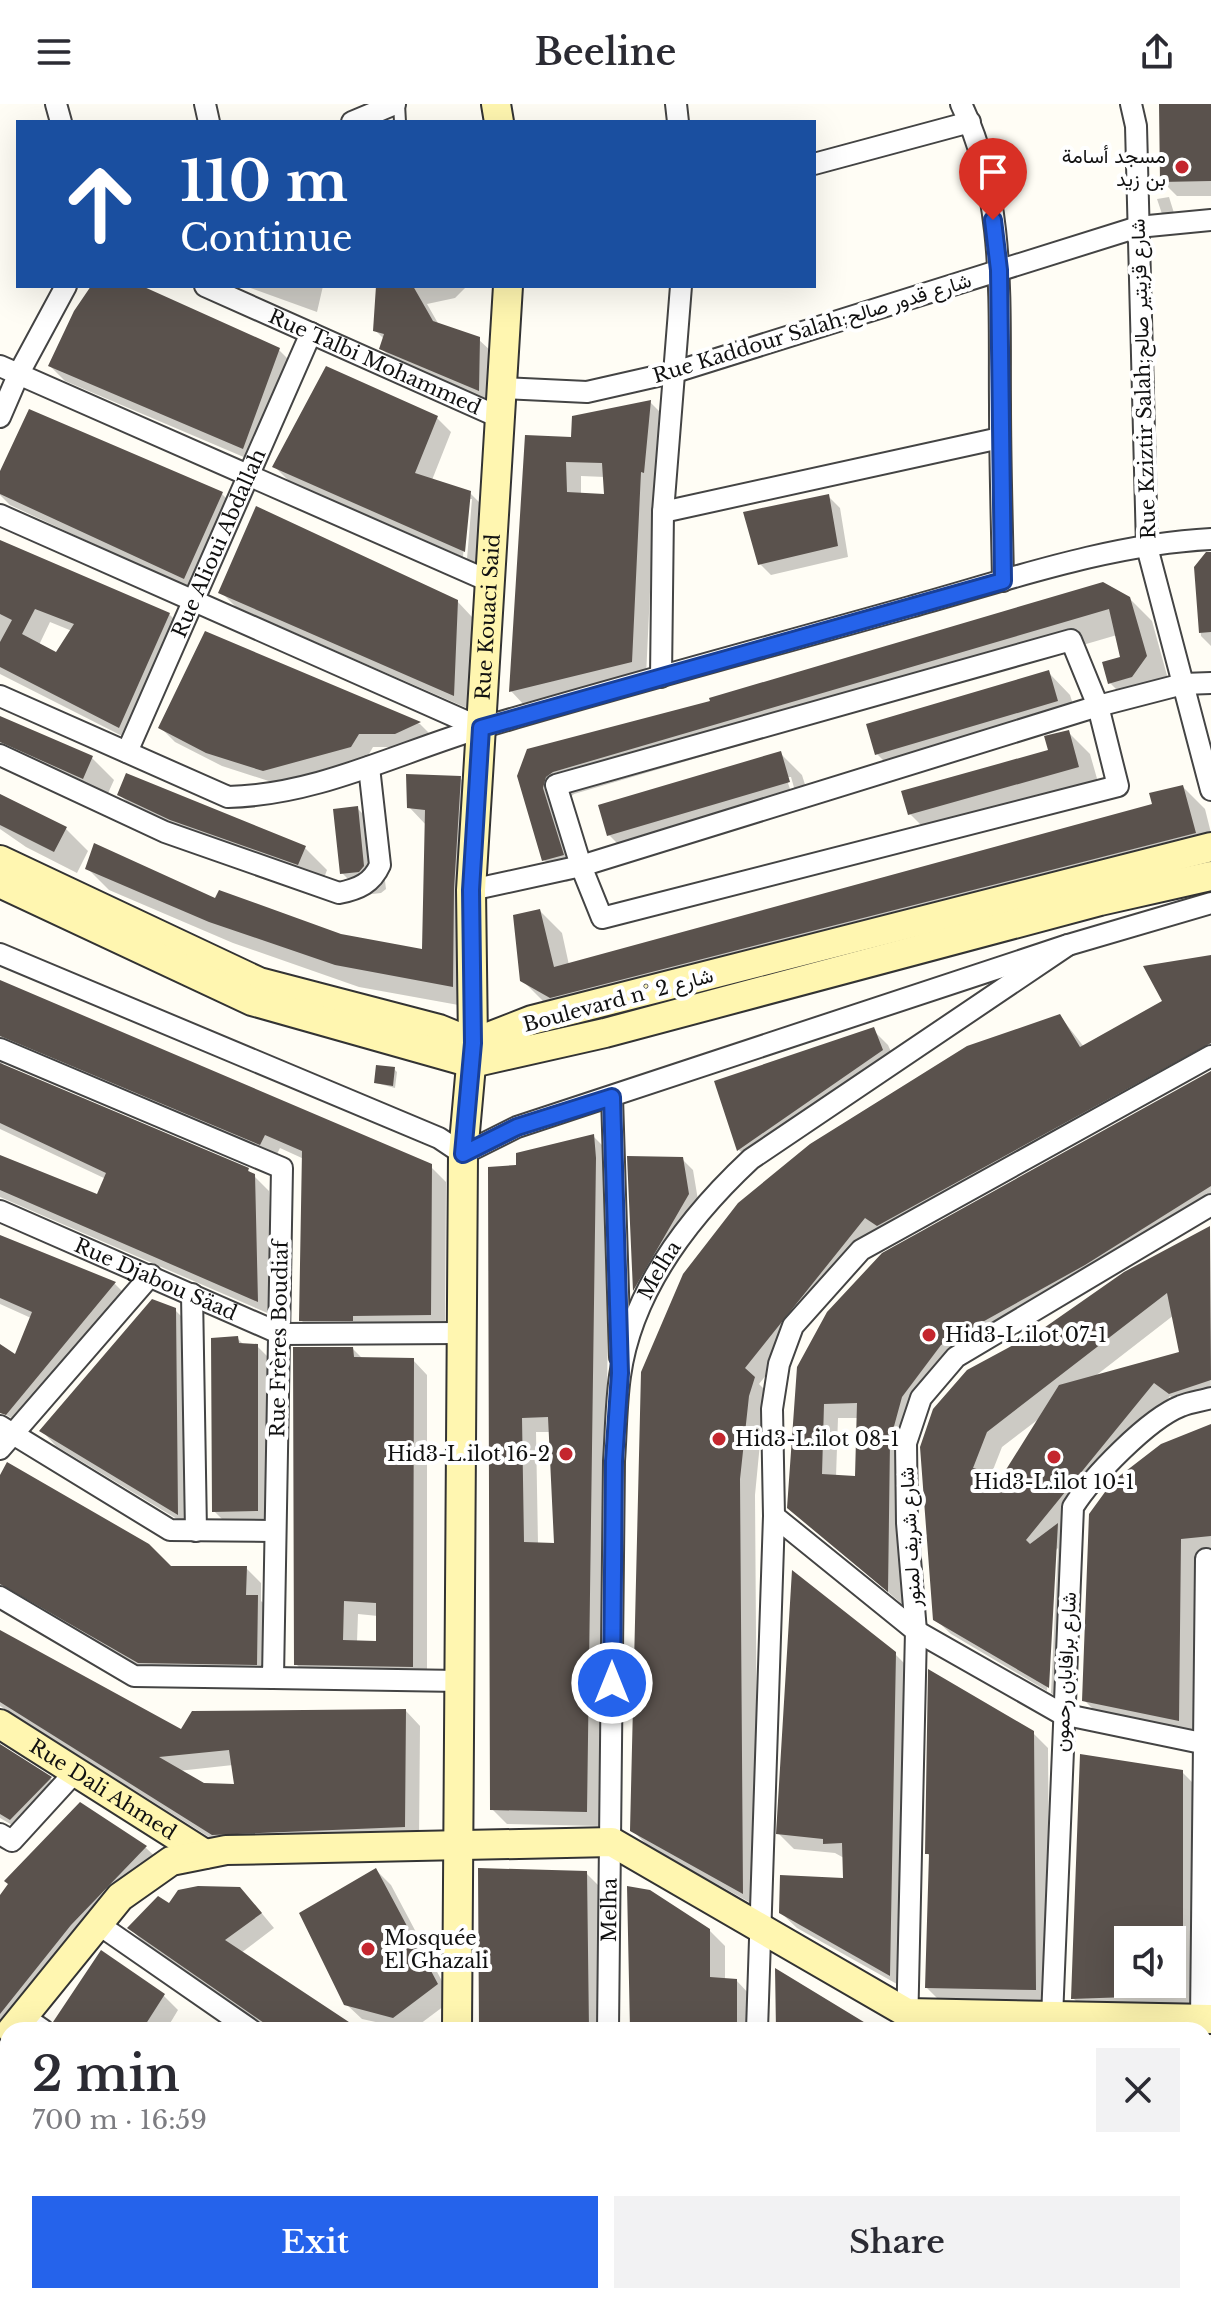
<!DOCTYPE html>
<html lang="en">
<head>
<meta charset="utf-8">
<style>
  body { margin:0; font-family:"Libre Baskerville",Vazirmatn,serif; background:#f2f2f3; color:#2b2b33; height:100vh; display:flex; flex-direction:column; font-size:30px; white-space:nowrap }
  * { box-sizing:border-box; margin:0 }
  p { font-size:26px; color:#7c7c81 }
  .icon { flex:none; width:44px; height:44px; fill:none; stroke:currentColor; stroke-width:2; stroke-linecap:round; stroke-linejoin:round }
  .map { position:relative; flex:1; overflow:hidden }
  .sheet { position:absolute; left:0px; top:1918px; width:1212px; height:282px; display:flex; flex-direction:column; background:#fff; border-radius:24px 24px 0 0; box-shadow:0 8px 32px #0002 }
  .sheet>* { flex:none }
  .top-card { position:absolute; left:16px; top:16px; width:800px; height:168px; border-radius:0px; box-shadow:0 8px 32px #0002; background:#1a4fa0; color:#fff; overflow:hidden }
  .controls { position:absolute; left:1114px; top:1822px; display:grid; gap:16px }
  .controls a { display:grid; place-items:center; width:72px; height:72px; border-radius:0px; background:#fff; box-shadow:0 8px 32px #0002; font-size:40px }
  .pin { position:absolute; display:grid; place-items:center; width:68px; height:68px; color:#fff; margin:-82px -34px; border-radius:50% 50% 50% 0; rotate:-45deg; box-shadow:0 0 8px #0007 }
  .pin .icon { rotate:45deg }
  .me { position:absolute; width:88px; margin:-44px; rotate:0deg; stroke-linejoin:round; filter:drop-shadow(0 0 6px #0008) }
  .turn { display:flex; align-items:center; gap:28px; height:168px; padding:0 32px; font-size:36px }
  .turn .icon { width:104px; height:104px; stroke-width:2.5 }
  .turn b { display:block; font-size:56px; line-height:68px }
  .round { display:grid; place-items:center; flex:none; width:84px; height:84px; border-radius:0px; background:#f2f2f3 }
  .summary { display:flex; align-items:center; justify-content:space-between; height:136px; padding:0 32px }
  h1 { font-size:48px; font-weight:600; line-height:60px }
  .button { display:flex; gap:16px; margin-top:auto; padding:16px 32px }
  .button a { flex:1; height:92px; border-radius:0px; background:#2563eb; color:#fff; font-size:32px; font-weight:600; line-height:92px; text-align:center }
  .button a+a { background:#f2f2f3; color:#2b2b33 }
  header { display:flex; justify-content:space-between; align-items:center; height:104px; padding:0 32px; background:#fff; font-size:36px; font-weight:600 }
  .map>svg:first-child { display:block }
</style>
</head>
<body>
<header><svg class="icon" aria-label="menu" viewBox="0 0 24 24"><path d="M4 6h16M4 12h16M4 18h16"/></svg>Beeline<svg class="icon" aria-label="share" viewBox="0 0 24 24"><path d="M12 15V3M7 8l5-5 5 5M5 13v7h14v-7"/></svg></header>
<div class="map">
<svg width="1211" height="2199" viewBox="0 0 1211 2199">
  <rect width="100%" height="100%" fill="#fffdf5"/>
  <path fill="#0003" fill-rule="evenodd" d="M1161,0H1211V92H1177L1162,77Z
    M1169,93L1174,109L1162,110L1157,95Z
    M94,182H137L279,246L294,261L258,359L65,277L50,262Z
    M245,182H323L317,208Z
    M378,182H467L455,194L427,200L439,221L478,235L492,248L491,299L394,257L381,244L384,235L375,226Z
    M650,298L665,313L659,382H655L646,573L525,602L511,587L527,333L573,335ZM581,372L605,373L607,392L581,391Z
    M437,314L451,328L432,376L470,389L484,403L479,460L467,455L472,395H468L463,453L289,377L275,363Z
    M0,375L222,390L237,405L199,489L10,401L0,391Z
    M828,392L840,404L848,453L771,471L760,460Z
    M0,438L169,510L184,525L134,638L0,570ZM50,518L72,527L57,550L39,541Z
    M1211,450V542L1201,532L1196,464Z
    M221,488L457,497L472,513L469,605L236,503Z
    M1129,494L1152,517L1168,575L1132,601L1110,579L1122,555L1117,531L574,690L568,695L585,773L566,778L544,756L519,672L712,599Z
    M206,529L420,620L433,633L405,643H373L365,657L278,680L222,662L175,638L161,624Z
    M1048,568L1070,591L1079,619L899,672L877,650Z
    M0,614L92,654L114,676L105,696L0,650Z
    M1068,628L1090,650L1100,685L932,732L910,710L1050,648Z
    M780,649L802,671L811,700L631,753L609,731ZM786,673H791L795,687L791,688Z
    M460,674L482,696L475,904L359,883L233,839L109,786L87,764L340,832L424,847L427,722L409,703Z
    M1183,683L1205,705L1211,729V753L545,899L522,876L540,807L562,829L569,861L1155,701Z
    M0,690L66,725L88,747L77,769L26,743L0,725Z
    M120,691L305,744L327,766L321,782L142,713Z
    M357,704L379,726L386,785L381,789L364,791L342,769Z
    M1211,853V962L880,1128L759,1280L769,1290L763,1308L755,1391L758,1803L648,1742L632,1726L643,1268L1060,912L1084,943L1164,898Z
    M0,879L430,1062L446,1078L445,1225L316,1231L301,1216L304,1055L280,1044L275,1054L2,956L3,962L248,1066L269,1087L272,1211L0,1093V1053L98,1092L106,1075L0,1025Z
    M873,926L888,941L897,961L754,1060L739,1046L717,978Z
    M394,965L397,968L395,984L376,979Z
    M1211,969V1109L955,1256L917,1309L905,1353L902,1500L789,1403L799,1263ZM838,1314H859L857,1374L836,1373Z
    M593,1032L608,1047L610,1070L601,1722L507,1720L492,1705L518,1063ZM536,1328H551L556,1441L538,1440Z
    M629,1054L682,1055L693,1066L699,1102L645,1196L635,1187Z
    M1209,1125L1211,1295L1185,1304L1170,1292L1062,1426L1072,1436L1063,1597L1051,1589L1058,1444L1054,1448L1047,1587L951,1530L935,1515L922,1343L1042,1228ZM1174,1211L1181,1249L1094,1273ZM1040,1314L1003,1374L991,1371L1002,1343Z
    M0,1133L115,1180L129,1194L24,1322L0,1307V1243L16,1253L31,1214L0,1200Z
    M175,1206L190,1221L192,1424L56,1342L42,1327Z
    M237,1234L244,1241L257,1242L272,1257V1421L229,1422L214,1407Z
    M353,1245L363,1255L413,1256L427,1271V1577L311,1575L296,1560ZM358,1510L378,1512V1540L357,1538Z
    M1211,1325V1448L1195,1450L1193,1631L1099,1611L1084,1596Z
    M0,1375L170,1464H246L261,1479V1497L273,1508L271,1575L154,1573L0,1485Z
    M0,1529L182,1627L406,1607L420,1622L419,1737L228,1745L0,1602ZM233,1661L236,1682L204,1681L178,1667Z
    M895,1550L910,1565L904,1884L797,1824L781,1809L845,1776L844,1754L835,1749L794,1745L779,1730Z
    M1033,1629L1048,1644L1050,1901L942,1899L927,1884L931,1754L927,1749Z
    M0,1643L51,1675L66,1689L26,1729L0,1714Z
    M1182,1668L1197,1683V1905L1088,1909L1073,1894ZM1128,1836H1172V1880H1128Z
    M80,1701L146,1744L161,1758L0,1925V1794Z
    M376,1766L391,1781L452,1896L412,1926L362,1915L346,1900Z
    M586,1769L601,1784L603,1926H481Z
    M254,1800L274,1824L241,1849L358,1926H271L144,1839L130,1824L169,1802Z
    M709,1826L725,1842V1876H736L751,1892V1926H632Z
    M163,1891L178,1906L166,1926H62Z
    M1204,1942H1211V2013L1207,2018V2023L1211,2022V2088H1204Z
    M8,1972V2064L0,2058V1982Z
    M1204,2103H1211V2158H1204Z
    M0,2114L8,2119V2192H110L120,2199H0Z
    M1204,2180H1211V2199H929V2192H1204Z
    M191,2192H380L390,2199H201Z
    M475,2192H898V2199H475Z"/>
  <path fill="#5a524d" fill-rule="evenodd" d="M1159,0H1211V77L1160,78Z
    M91,182H142L280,244L243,345L48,262L74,207Z
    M376,182H413L433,217L480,233L479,287L379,245L384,230L373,227Z
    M326,262L438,312L415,369L471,387L465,448L272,363Z
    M651,296L644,369L641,368L632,558L509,588L525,331L571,333L572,312ZM566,358L602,359L604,390L567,388Z
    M29,305L223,388L184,475L0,390V367Z
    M829,390L838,442L758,461L743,408Z
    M256,402L458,496L454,592L218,489Z
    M0,436L170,509L119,624L0,563V538L12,516L0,510ZM35,505L74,520L56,548L22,530Z
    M1206,448H1211V528L1199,529L1194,463Z
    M1103,478L1130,493L1147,552L1132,573L1108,580L1102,558L1120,553L1109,505L553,668L546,673L543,684L564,751L542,757L517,672L527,645L710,597L709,594Z
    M205,527L421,618L395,630H359L351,643L263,667L206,649L158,624Z
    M1049,566L1058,597L875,651L866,620Z
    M0,612L93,652L83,675L0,638Z
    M1069,626L1079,663L908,711L901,687L1048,646L1044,632Z
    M781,647L790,678L607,732L598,701Z
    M126,669L306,742L298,761L170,716L117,691Z
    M406,670L461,672L454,785L453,883L335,861L209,818L85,765L94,739L215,794L219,786L341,830L422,845L425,706L407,704Z
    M1183,681L1196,729L550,894L520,877L513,811L540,805L554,863L1152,700L1149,689Z
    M0,690L67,723L54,748L0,721Z
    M358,702L364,762L359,768L340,770L333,705Z
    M1211,851V939L877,1122L865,1114L745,1264L755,1273L749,1292L740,1375L743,1790L630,1727L641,1268L683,1170L738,1099L810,1040L967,942L1060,910L1080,943L1162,897L1143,862Z
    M0,876L432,1060L431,1211L353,1212V1217H299L302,1047L265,1031L260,1041L0,932Z
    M874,923L883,946L737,1047L714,977Z
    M0,959L249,1064L248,1067L255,1070L258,1198L0,1086V1051L97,1090L106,1069L0,1019Z
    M376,961L395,963L393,982L374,979Z
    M1211,967V1082L1085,1161L941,1241L902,1293L890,1337L888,1488L787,1404L797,1263L827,1208L882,1149ZM857,1299L855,1372L822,1370L824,1300Z
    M594,1030L596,1054L587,1708L490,1706L488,1063L516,1061V1049ZM548,1313L554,1439L524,1438L522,1314Z
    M627,1052L683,1053L689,1090L633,1187Z
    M1210,1122L1211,1276L1169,1290L1154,1279L1026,1436L1030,1440L1058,1419L1049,1584L933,1516L920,1343L933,1305L967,1266L1041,1226L1124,1168ZM1167,1189L1179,1248L1059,1281L1002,1372L973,1364L987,1328Z
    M0,1131L116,1178L6,1311L0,1309V1240L15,1250L32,1208L0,1194Z
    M152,1195L176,1204L178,1411L39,1327Z
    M238,1232L239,1239L258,1240V1407L212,1408L211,1234Z
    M293,1243H353L354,1253L414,1254L413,1563L294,1561ZM344,1497L376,1499V1537L343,1536Z
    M1211,1320V1432L1181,1435L1179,1617L1082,1597L1089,1410L1113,1377L1161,1340Z
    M7,1358L149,1440L171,1462H247L246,1491H258L257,1561L138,1559L0,1480V1371Z
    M792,1466L896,1548L890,1872L779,1809L780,1771L843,1774L842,1739L823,1740V1735L776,1730Z
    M0,1526L181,1625L192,1607L406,1605L405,1723L212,1731L0,1598ZM229,1646L234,1680L204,1679L159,1653Z
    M928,1565L1034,1627L1036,1886L925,1884L929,1750H925Z
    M0,1640L52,1673L10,1716L0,1710Z
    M1080,1650L1183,1666V1836H1128V1893L1071,1895Z
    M80,1698L147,1742L71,1821L0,1910V1791L8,1780L4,1777Z
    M376,1764L438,1880L393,1914L344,1901L299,1809Z
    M478,1764L587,1767L589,1926H479Z
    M198,1782L240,1783L262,1809L225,1836L361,1926H274L127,1824L158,1792L169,1799L178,1786Z
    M627,1782L650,1786L710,1825V1873L737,1875V1926H630Z
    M101,1846L165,1890L142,1926H61L53,1918Z
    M775,1864L877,1926H776Z"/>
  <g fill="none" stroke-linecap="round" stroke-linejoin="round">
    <g stroke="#444" stroke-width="14">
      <path id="lane" d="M399,0L400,18"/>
    </g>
    <g stroke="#444" stroke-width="24">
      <g id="street">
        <path d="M56,0L61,18"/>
        <path d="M205,0L209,18"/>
        <path d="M676,0L678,18"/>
        <path d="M961,0C1006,92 999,200 1000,300C1000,359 1002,418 1003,477"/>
        <path d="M1131,0L1136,22L1147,443L1211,686"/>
        <path d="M352,18L395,0"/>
        <path d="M814,60L970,18"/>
        <path id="s1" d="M205,182L501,314"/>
        <path d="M0,262L491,478"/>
        <path d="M503,284L587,288L675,268L1138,123L1211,116"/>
        <path d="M0,313L19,269L66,182"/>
        <path d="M663,408L1000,334"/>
        <path d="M0,411L481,624"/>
        <path d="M1071,536L1098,602L1118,682L602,814L581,762L556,681Z"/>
        <path d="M661,573L663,408L681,182"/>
        <path d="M0,592L228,693C318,691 399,648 484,623C626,581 768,543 910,503C1007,476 1110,440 1211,435"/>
        <path id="s2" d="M127,648L311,229"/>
        <path d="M0,651L165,728L339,789C359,785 372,779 380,761L369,663"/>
        <path d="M471,786L581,762L1098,602L1183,580L1211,579"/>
        <path d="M0,850L439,1034L463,1050L517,1023L1068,841L1211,799"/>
        <path d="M0,945L282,1064L273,1574L134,1572L0,1493"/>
        <path d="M612,993L620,1253"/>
        <path id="s3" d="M0,1107L281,1230L460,1229"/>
        <path d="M192,1190L196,1427"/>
        <path d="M0,1322L170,1426L273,1427"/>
        <path d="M0,1345L151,1171"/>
        <path d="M774,1412L916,1527L1062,1610L1211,1641"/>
        <path d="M273,1574L459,1577"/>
        <path d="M0,1730L12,1737L76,1667"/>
        <path d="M98,1820L251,1926"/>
        <path d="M24,1913L43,1926"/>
        <path d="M1052,1914L1073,1403C1092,1373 1148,1315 1181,1302C1190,1298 1201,1297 1211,1294"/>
        <path d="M1201,1915L1206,1455"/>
        <path id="s4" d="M608,1926L614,1357C616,1329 616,1300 620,1272C632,1185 690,1112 751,1055L1068,841"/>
        <path d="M757,1926L774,1412L772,1305L779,1260L793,1222L861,1146L1211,952"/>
        <path d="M907,1926L916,1527L907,1419L906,1339L921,1294L956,1253L1211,1101"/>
        <path d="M1204,2008H1211"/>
        <path d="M0,2073L8,2079"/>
        <path d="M1204,2156H1211"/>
        <path d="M168,2192L178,2199"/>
        <path d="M428,2192L438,2199"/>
        <path d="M909,2192L910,2199"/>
      </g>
    </g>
    <g stroke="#333" stroke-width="32">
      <g id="secondary">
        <path d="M496,0L499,18"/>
        <path d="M0,756L259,878L439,925L473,939L532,916L1211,743"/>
        <path d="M0,779L252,897L472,959L605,929L1100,797L1211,772"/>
        <path id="s5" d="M0,1620L205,1750"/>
        <path d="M12,1926L120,1793L171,1757L226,1746L612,1738L907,1909L1211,1915"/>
        <path id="s6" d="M457,1926L463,1050L473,939L471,786L508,182"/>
        <path d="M452,2199L453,2192"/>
      </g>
    </g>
    <use href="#lane" stroke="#fff" stroke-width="10"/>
    <use href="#street" stroke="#fff" stroke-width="20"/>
    <use href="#secondary" stroke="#fff6b0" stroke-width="28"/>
  </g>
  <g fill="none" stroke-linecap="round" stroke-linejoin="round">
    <g stroke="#184099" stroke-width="20">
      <path id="route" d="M612,1579L614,1357L620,1269L612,993L517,1023L463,1050L473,939L471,786L481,624L1003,477L999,166L993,116"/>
    </g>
    <use href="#route" stroke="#2563eb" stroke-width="14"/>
  </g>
  <g fill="#c4262e" stroke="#fff" stroke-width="3">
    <circle cx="1182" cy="63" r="8"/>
    <circle cx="929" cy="1231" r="8"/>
    <circle cx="719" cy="1335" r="8"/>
    <circle cx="566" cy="1350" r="8"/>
    <circle cx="1054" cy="1353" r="8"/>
    <circle cx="368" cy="1845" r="8"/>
  </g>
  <g text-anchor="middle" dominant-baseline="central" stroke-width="8" stroke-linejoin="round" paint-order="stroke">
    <g font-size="20" fill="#111" stroke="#fff" text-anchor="start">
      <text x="1166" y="52" text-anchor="end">مسجد أسامة<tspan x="1166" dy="23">بن زيد</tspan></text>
      <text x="945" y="1231">Hid3-L.ilot 07-1</text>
      <text x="735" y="1335">Hid3-L.ilot 08-1</text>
      <text x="550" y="1350" text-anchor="end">Hid3-L.ilot 16-2</text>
      <text x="1054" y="1378" text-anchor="middle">Hid3-L.ilot 10-1</text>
      <text x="384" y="1834">Mosquée<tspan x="384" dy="23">El Ghazali</tspan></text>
    </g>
    <g font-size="20" fill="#111" stroke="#fff">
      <text transform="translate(812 224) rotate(-17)">Rue Kaddour Salah;شارع قدور صالح</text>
      <text stroke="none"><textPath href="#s1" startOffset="186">Rue Talbi Mohammed</textPath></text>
      <text transform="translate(1143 275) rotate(-92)">Rue Kziztir Salah;شارع قزيتير صالح</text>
      <text stroke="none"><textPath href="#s2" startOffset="228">Rue Alioui Abdallah</textPath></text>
      <text stroke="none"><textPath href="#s6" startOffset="1414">Rue Kouaci Said</textPath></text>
      <text transform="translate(618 896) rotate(-15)">Boulevard n° شارع 2</text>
      <text stroke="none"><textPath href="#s4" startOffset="768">Melha</textPath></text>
      <text stroke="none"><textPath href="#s3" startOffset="170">Rue Djabou Säad</textPath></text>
      <text transform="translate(279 1235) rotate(-89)">Rue Frères Boudiaf</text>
      <text transform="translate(910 1433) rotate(-93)">شارع شريف لمنور</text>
      <text transform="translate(1065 1568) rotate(-87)">شارع برافابان رحمون</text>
      <text stroke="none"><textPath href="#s5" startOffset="122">Rue Dali Ahmed</textPath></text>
      <text stroke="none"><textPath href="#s4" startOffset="120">Melha</textPath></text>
    </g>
  </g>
</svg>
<div class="controls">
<a><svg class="icon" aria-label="sound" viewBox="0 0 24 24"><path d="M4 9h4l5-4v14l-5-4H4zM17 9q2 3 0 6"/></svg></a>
</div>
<div class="pin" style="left:993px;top:116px;background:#d93025"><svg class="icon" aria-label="arrive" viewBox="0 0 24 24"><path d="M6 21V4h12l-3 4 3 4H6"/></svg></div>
<svg class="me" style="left:612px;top:1579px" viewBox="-20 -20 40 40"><circle r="17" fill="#2563eb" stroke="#fff" stroke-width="3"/><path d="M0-11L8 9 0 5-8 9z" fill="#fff"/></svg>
<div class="top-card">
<div class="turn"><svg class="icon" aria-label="ahead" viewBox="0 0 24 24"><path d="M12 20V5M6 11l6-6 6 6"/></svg><div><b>110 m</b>Continue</div></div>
</div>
<section class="sheet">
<div class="summary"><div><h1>2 min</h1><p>700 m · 16:59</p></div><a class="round"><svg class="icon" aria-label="close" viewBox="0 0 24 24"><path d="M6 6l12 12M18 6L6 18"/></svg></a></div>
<div class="button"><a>Exit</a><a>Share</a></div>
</section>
</div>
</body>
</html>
